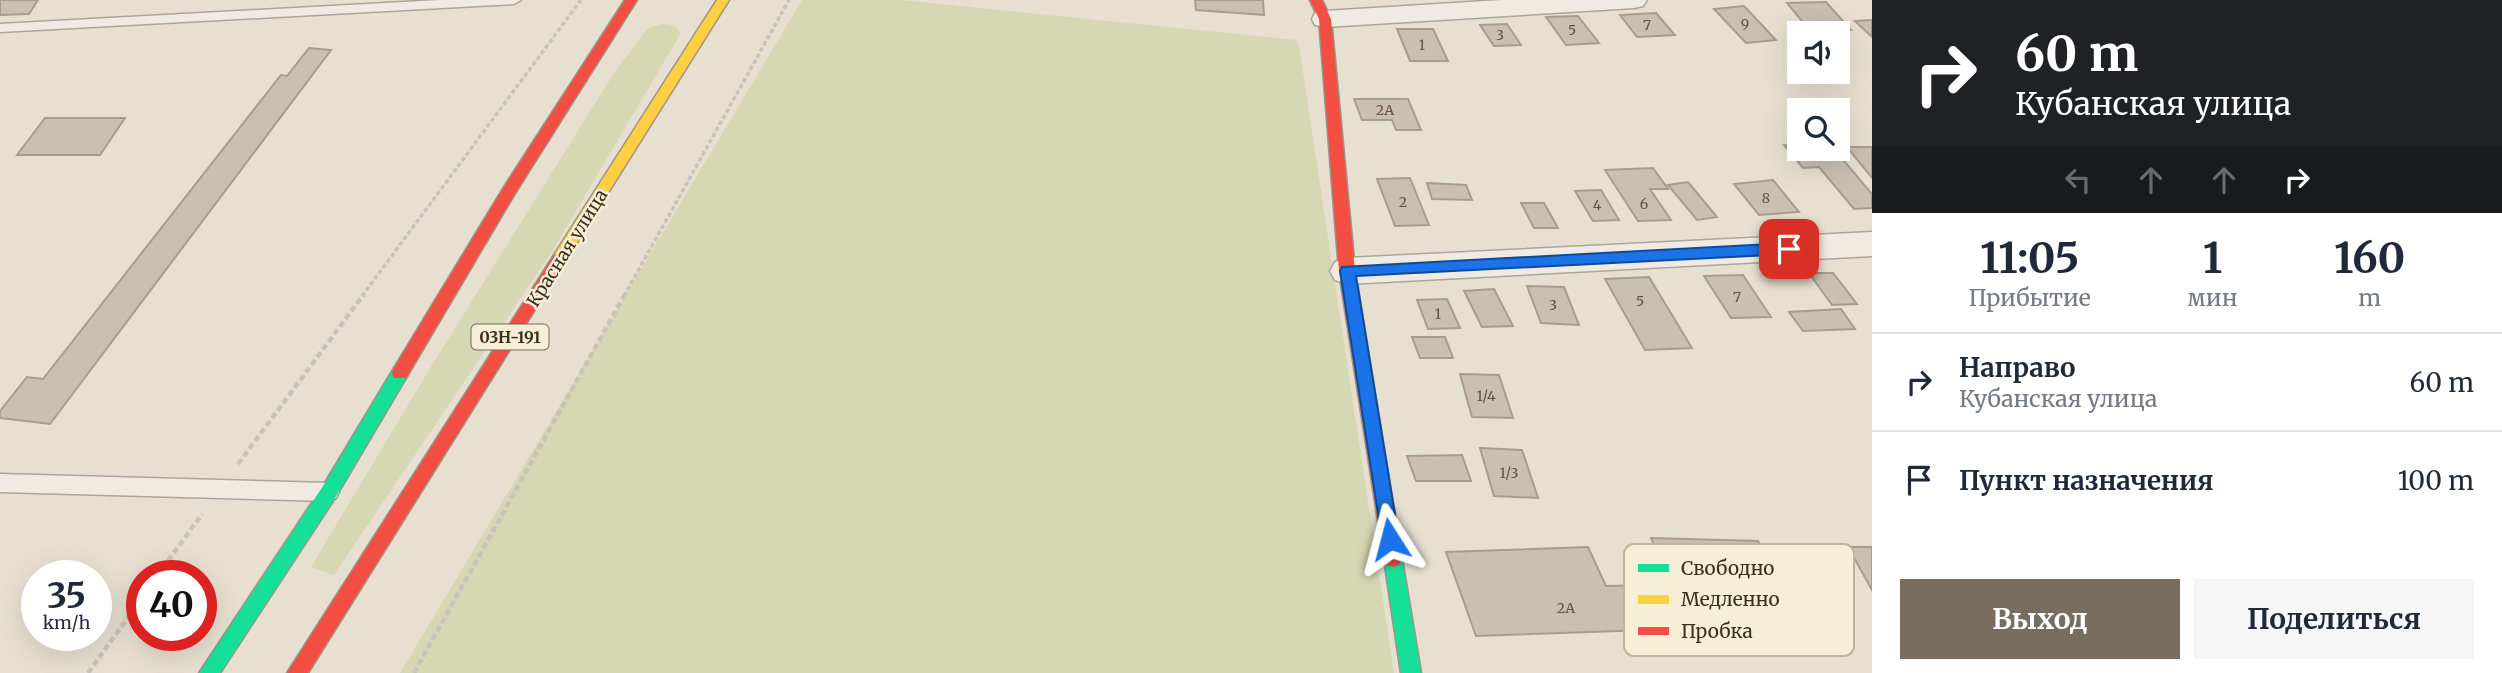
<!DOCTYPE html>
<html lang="ru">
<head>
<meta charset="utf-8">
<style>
  body { margin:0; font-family:Merriweather,serif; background:#f6f6f7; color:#1f2937; height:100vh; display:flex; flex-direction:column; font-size:26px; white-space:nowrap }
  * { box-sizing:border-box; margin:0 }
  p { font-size:23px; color:#747a83 }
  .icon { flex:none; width:38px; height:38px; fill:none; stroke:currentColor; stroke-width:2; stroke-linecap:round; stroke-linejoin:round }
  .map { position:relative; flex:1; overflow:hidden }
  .side { display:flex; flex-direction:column; background:#fff; width:630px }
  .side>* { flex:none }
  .banner { background:#202124; color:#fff; overflow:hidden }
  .fabs { position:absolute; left:1787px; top:21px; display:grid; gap:14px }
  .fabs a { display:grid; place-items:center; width:63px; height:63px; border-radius:0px; background:#fff; box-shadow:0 7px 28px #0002; font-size:35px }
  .speed { position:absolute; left:21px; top:560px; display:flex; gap:14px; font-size:35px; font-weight:700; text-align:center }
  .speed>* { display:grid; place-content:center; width:91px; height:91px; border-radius:50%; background:#fff; box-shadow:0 7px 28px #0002; line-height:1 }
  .speed small { font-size:18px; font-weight:400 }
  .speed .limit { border:10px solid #d22; background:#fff; color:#111 }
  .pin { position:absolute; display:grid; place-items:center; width:60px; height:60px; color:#fff; margin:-30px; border-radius:14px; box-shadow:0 4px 10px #0006 }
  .me { position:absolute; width:77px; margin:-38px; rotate:351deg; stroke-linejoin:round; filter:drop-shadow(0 0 5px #0008) }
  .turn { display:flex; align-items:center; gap:24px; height:147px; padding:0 28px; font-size:32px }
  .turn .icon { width:91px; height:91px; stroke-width:2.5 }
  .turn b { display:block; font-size:49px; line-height:60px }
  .lanes { display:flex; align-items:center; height:66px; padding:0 28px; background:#0003; justify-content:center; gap:35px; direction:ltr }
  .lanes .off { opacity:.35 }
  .eta { display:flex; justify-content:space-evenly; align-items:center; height:119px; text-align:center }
  .eta b { font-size:42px; font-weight:700; line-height:49px }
  .action { display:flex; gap:14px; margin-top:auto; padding:14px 28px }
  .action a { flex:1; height:80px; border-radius:0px; background:#786c5e; color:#fff; font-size:28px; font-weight:700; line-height:80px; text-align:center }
  .action a+a { background:#f6f6f7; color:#1f2937 }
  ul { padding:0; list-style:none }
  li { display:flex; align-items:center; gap:21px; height:98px; padding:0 28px; border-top:2px solid #e0e1e3 }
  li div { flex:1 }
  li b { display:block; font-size:26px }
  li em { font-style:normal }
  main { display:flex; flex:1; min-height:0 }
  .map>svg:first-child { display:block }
</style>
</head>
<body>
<main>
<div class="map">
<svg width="1872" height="673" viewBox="0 0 1872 673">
  <rect width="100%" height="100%" fill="#e7e0d1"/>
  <path fill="#d6d7b3" d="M802,0H901L1296,40L1299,46L1394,673H400Z
    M662,24L675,26L681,33L553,250L334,575L311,567L432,365L616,70L648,28Z"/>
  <path fill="#cbbfb2" stroke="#a89c90" stroke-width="2" d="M0,0H38L29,14L0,15Z
    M1195,0H1263L1264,15L1196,10Z
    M1826,2L1851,30L1810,31L1787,3Z
    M1744,6L1776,40L1746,43L1714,9Z
    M1656,13L1675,35L1637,37L1620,15Z
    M1578,16L1599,43L1566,45L1546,17Z
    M1872,20V37L1855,21Z
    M1507,24L1521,45L1494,46L1480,25Z
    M1397,29H1433L1448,61H1410Z
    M309,48L331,50L50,424L0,418V411L27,377L43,379L281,75L287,76Z
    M1354,99H1408L1421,130H1396L1392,120H1362Z
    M45,118H125L100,155H17Z
    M1799,144V149H1834L1872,194V208L1854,209L1819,167L1803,168L1784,145Z
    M1847,147H1872V178Z
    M1653,168L1668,189H1650L1671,220L1638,221L1605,170Z
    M1410,178L1429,225L1395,226L1377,179Z
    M1773,180L1799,212L1759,215L1734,184Z
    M1688,182L1717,217L1697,220L1668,185Z
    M1427,183L1466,185L1472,200L1432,199Z
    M1601,190L1619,220L1593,221L1575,191Z
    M1521,203H1544L1558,228H1534Z
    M1809,273H1833L1857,304L1832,305Z
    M1743,275L1771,317L1731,318L1704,276Z
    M1649,277L1692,348L1645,350L1605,279Z
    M1527,286L1564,287L1579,325L1541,323Z
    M1494,289L1513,326L1482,327L1464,291Z
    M1447,299L1460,328L1428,329L1417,300Z
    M1841,309L1855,329L1803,331L1789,312Z
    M1412,337H1445L1453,358H1420Z
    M1460,374L1499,375L1513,418L1472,417Z
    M1480,448L1522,450L1538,498L1494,496Z
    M1462,455L1471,481H1416L1407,456Z
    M1651,538L1758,541L1797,620L1686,618Z
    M1588,547L1606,586L1654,585L1676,629L1476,636L1446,552Z
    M1848,547H1872V590Z"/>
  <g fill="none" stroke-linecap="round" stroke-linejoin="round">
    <g stroke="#ada599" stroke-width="3">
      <path id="lane" d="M440,0H521L514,4L0,32V24Z
        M0,474L329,483L336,486L339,492L336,498L329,501L0,492Z"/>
    </g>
    <g stroke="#ada599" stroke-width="3">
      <path id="street" d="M1502,0H1647L1643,6L1634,8L1325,27L1315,25L1312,19L1315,13L1325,11Z
        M1872,232V256L1347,284L1335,280L1330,271L1335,262L1347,258Z"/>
    </g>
    <g stroke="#9c958a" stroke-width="3">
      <path id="fast" d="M400,366L406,368L408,373L406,378L335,498L220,673H199L323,486L394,368Z
        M1393,551L1399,553L1402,559L1421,673H1401L1384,559L1387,553Z"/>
    </g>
    <g stroke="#9c958a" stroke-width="3">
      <path id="slow" d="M717,0H729L564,263H554L552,259L554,255Z"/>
    </g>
    <g stroke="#9c958a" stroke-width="3">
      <path id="jam" d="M625,0H637L514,195L406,378H394L392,373L394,368L504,187Z
        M1310,0H1322L1331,19L1355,271L1402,559L1399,565L1393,567L1387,565L1384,559L1339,271L1319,19Z
        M559,253L566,259L564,263L308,673H287L554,255Z"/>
    </g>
    <path stroke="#c8c2b9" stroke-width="3.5" stroke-dasharray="4.5 2.5" stroke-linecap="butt" d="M362,296L581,0
      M624,296L789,0"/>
    <path stroke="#c8c2b9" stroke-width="4.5" stroke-dasharray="6 3.5" stroke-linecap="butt" d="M238,464L364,294
      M157,576L202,514
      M88,673L142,598
      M414,673L625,294"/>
    <use href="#lane" fill="#efebe3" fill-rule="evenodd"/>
    <use href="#street" fill="#efebe3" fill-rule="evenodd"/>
    <use href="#fast" fill="#16e098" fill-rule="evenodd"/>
    <use href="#slow" fill="#ffcf43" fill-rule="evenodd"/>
    <use href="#jam" fill="#f24e42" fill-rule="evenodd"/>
  </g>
  <path fill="#1a73e8" stroke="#114b97" stroke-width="2" d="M1789,243L1797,249L1789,254L1356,276L1399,539L1396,545L1390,547L1383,545L1340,271L1342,267Z"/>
  <g text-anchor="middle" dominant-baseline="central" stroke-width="5" stroke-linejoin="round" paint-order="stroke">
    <g font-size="14" fill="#605244">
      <text x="1745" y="24">9</text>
      <text x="1647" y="25">7</text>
      <text x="1572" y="30">5</text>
      <text x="1500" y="35">3</text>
      <text x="1422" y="45">1</text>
      <text x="1385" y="110">2А</text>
      <text x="1766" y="198">8</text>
      <text x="1403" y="202">2</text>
      <text x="1644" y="204">6</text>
      <text x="1597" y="205">4</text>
      <text x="1737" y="297">7</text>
      <text x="1640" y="301">5</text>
      <text x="1553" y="305">3</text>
      <text x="1438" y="314">1</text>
      <text x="1486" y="396">1/4</text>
      <text x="1509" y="473">1/3</text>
      <text x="1566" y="608">2А</text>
    </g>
    <rect fill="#f7eed8" stroke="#756857" stroke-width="2" x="471.5" y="324.5" width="77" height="25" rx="5"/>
    <g font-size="16" font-weight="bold" fill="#3d2e20">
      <text x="510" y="337">03Н-191</text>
    </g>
    <g font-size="18" fill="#3d2e20" stroke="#f7eed8">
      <text transform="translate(567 248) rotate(-58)">Красная улица</text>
    </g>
  </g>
  <rect x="1624" y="544" width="230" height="112" rx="10" fill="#f7eed8" stroke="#bfb4a1" stroke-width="2"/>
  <rect x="1638" y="564" width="31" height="8" fill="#16e098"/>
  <rect x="1638" y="595" width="31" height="9" fill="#ffcf43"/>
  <rect x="1638" y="627" width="31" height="8" fill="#f24e42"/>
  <g font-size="19" fill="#3d2e20">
    <text x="1681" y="575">Свободно</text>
    <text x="1681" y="606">Медленно</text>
    <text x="1681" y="638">Пробка</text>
  </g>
</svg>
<div class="fabs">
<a><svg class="icon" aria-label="sound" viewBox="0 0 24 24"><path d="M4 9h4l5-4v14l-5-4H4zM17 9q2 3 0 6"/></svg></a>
<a><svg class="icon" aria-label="search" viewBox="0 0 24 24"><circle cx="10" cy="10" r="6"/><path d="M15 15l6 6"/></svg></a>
</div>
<div class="speed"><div>35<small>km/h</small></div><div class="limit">40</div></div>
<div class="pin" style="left:1789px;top:249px;background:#d93025"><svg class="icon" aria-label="arrive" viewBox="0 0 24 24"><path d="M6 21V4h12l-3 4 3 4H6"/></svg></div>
<svg class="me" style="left:1390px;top:539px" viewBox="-20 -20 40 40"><path d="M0-17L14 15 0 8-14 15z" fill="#1a73e8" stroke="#fff" stroke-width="4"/></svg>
</div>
<section class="side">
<div class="banner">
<div class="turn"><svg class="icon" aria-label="right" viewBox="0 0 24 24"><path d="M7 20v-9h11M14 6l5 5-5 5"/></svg><div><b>60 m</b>Кубанская улица</div></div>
<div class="lanes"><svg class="icon off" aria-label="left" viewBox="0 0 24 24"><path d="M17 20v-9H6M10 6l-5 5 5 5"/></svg><svg class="icon off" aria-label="ahead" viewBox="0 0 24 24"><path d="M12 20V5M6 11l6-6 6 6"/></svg><svg class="icon off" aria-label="ahead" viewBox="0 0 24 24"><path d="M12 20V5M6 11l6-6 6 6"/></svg><svg class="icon" aria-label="right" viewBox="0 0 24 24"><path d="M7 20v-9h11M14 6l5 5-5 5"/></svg></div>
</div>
<div class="eta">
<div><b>11:05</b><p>Прибытие</p></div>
<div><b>1</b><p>мин</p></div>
<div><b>160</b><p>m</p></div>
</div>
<ul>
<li><svg class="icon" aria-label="right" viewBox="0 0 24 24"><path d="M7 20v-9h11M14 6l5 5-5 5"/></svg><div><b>Направо</b><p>Кубанская улица</p></div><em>60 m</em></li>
<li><svg class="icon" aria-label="arrive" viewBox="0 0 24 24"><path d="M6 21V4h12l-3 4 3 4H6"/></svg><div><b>Пункт назначения</b></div><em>100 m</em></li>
</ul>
<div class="action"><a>Выход</a><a>Поделиться</a></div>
</section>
</main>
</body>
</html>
